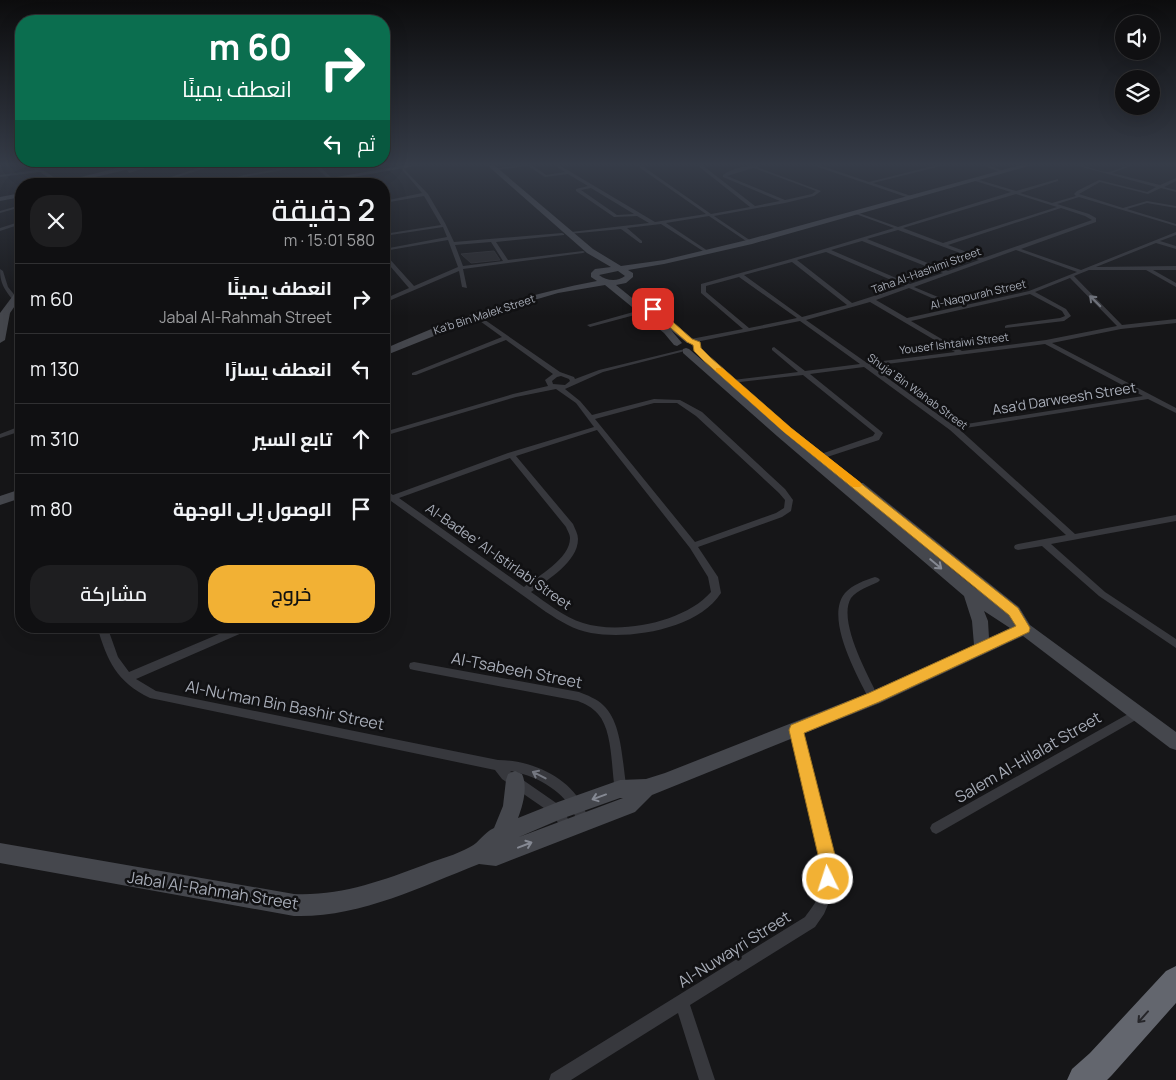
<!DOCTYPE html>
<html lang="ar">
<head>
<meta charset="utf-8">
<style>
  body { margin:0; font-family:Manrope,Cairo,sans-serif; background:#1e1e20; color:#f1f3f6; direction:rtl; height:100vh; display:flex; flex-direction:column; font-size:19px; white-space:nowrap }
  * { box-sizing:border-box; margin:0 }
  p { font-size:16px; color:#9c9d9f }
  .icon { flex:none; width:28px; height:28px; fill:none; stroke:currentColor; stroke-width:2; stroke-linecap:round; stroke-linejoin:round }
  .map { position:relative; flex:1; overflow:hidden; direction:ltr }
  .panel { position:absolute; left:15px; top:178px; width:375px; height:455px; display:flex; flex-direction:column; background:#101012; border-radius:20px; box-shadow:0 5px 20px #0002,0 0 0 1px #303032; direction:rtl }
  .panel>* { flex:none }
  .hud { position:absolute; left:15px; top:15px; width:375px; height:152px; border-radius:20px; box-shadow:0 5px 20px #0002,0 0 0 1px #303032; direction:rtl; background:#0b6e4f; color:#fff; overflow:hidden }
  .fabs { position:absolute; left:1115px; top:15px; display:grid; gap:10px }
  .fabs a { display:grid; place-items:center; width:45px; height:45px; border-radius:50%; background:#101012; box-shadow:0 5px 20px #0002,0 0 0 1px #303032; font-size:25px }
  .pin { position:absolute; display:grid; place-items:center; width:42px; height:42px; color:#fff; margin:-21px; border-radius:10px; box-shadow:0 2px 8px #0006 }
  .me { position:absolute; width:55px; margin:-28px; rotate:356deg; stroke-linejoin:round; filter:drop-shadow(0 0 4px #0008) }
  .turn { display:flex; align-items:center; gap:18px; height:105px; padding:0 15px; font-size:22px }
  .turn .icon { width:65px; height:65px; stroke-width:2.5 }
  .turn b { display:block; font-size:35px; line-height:42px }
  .then { display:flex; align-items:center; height:48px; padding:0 15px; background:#0003; gap:10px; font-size:19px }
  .round { display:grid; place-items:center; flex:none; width:52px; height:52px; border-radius:20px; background:#1e1e20 }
  .overview { display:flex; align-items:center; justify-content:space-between; height:85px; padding:0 15px }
  h1 { font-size:30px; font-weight:600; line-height:38px }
  .primary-button { display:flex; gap:10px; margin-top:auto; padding:10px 15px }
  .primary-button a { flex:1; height:58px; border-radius:20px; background:#f2b134; color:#111; font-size:20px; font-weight:600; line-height:58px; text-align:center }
  .primary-button a+a { background:#1e1e20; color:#f1f3f6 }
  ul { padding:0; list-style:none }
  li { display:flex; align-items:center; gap:15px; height:70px; padding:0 15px; border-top:1px solid #303032 }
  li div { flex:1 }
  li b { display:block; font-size:19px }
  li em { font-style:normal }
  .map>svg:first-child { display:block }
</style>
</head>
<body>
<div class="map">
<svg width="1176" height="1080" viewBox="0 0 1176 1080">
  <rect width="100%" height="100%" fill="#161618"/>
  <path fill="#29292c" stroke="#303034" d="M494,251L500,260L471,263L461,254Z"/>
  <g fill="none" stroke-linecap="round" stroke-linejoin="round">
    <path fill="#37383d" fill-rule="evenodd" d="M26,165C39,165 52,176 62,183L58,184L40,172L0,177V175L36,170Z
      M208,165H215L156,184H149Z
      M300,165H310L244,177L220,184H212L244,175Z
      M313,165H318L332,178V180H330Z
      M517,165H532L546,175L565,172L554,165H559L655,222L706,214L636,165H641L711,214L750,207L697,165H702L755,206L780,201L723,177V175C732,168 749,165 761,165L757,167L821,191L814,196L785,203L714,216L751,241V243H749L709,216L666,223L708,251V253H706L661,224L627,228L642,241V243H640L621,229L569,234V232H571L649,223L637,216L614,217L576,191V189L588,186L568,174L545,177L528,166L495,170L493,169ZM753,168H754L816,191L812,194L785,200L727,176ZM591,188L634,214L617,215L581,190Z
      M812,165H819L869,182L937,165H945L873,183L914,197L912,199Z
      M982,165H988L1003,171L1000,172Z
      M1075,165C1086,165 1099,172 1108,172C1117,171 1124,165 1133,165L1112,173L1160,185L1176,178V181L1164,187L1176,190V192L1161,188L1148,194L1100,182L1079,194L1123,208L1147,201L1176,206V208L1147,203L1127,209L1176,224V226L1079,197L1057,204L1089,214L1096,218V222L1021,249L1081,270L1176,232V235L1160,241L1176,246V249L1156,243L1096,267L1176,266V270H1153L1176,283V287L1146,270H1089L1074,276L1122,325L1176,319V323L1121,329L1052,343L1176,408V413L1148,399L959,429L1075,534L1176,515V521L1051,544L1105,592L1176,639V648L1099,596L1042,546L1018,550L1015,549L1014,547L1015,545L1018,544L1066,535L950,430L864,367L810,374L883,433L879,440L821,459L817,457L818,455L873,436L875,433L803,375L731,383L730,382L733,380L798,372L772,350V348L774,347L805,371L860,364L800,321L691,343L688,341L691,339L743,329L701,293V284L791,259L894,228L853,213V211L898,227L1011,192L975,181L976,179L1016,191L1058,179V181L1020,193L1052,203L1076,196L1074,194L1077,191L1099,180L1147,192L1156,187ZM1016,194L1057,207L943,243L903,228ZM1061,208L1085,216L1092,220L983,258L948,245ZM898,230L979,260L948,271L867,239ZM862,241L943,273L910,284L831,250ZM1016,250L1077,272L1029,291L907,318L876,300L909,288L934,299H938V297L914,287ZM826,252L905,286L852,303L797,260ZM792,262L847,305L802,317L744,275ZM739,277L797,318L749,328L706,292V286ZM1070,278L1117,326L1046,340L962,351L911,321L1030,294L1062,311L1065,316L1060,318L1007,325L1005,326V328L1064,321L1071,316L1066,309L1035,292ZM870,302L955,352L867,363L806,320ZM1045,344L1143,396L954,426L871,366Z
      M400,167H402L428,194L445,223L454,242L562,233L564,234V235L496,242L508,260L583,251L585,252L583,253L463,269L467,288L462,287L459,271L384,303V299L409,288L384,259V255H386L414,286L458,267L448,240L384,251V249L447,237L443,227L384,236V234L441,225L424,196L384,203V201L422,193ZM491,242L503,261L463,266L455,245Z
      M94,178L98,184H94L92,179Z
      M21,205V207L0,213V211Z
      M384,209L386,210V213L384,214Z
      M19,222H21V224L0,231V228Z
      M0,269L3,271L8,287L17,298L16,299H12C4,289 0,283 0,269Z
      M644,309L647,311L646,312L590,327L587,325Z
      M475,313L560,372L574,377L575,379L599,370L685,349V351L603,372L565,389L580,401L592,415L654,399L680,400L702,412L785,489L793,500L791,511L782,517L698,547L718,577L721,593C698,629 630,640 591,633C574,630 560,621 546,612L384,496V489L393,495L508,453L594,427L576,403L556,389L516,397L384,436V432L513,394L548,386L545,380L553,374L506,340L416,375H412V373L502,337L473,316L472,315ZM561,376L569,379L570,381L565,385L553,384L552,381L557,377ZM654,403H677L696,416L779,493L785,500L784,508L776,513L695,542L595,419ZM597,430L690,548L708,577L711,592C685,622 620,635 583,623C564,617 547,603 531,592C547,580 578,562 578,539C578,534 575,529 573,524L516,456ZM510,458L566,527C567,530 570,534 570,538C570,559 538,576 524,587L399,498Z
      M18,427H21V431L0,438V434Z
      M875,577L878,578L880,580L878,582C870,586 857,590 851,598C837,621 869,677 879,698L878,701L874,703L870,701C858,677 824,618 845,593C852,585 865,580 875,577Z
      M97,626H107L118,657L129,672L238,626H253L251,629L136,679L156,691L498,760C529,760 566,775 582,804C585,809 587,816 589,822L587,826L583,828L579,826C577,821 575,816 573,811C561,789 534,775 510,771L562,807L573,829L571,833L567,835L563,833L554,815L502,779L495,770L150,698C117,682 107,661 97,626Z
      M414,662L579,692C587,695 597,699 603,705C623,723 622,765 627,790L625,794L621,796L617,794L615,790C611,768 613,731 598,714C592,707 585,704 578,701L414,670L410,669L409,666L410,663Z
      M1137,709L1141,711L1143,714L1141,717L940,832L936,834L932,832L930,828L932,824Z
      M796,724L800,726L802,729L829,835L834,865V880L832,895L824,914L815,927L690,1005L715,1080H699L678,1013L571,1080H549L551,1074L805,917C810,910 816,903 819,894C828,860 813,822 805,789C799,769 795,749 790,729L792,726Z"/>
    <path fill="#45474d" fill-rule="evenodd" d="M129,165H154L129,173L127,170L134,168L65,184H53Z
      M405,165H421L313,184H297Z
      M487,165H494L593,249L621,266L664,260L747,240L1021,165H1032L752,244L664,264L628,270L633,273V277L626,283L616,285L668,327V323H674L693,339V343H687L671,330L682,343L677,346L674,345L664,333L605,285L558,293L494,312L384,356V349C453,318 522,295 597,281L591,277V273L595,269L611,267L587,253ZM618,271L625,276C617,282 607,281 599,275Z
      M21,193V197L0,201V197Z
      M21,288V297L10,313L5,340L0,343V313L18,289Z
      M686,348L689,349L854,489L853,486L855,483H863L1019,607L1030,625L1176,732V750L1170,748L1023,636L880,703L652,795L635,812L496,866L479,864C420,887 359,918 294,916L0,863V843L294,894C341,896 381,881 424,865C439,859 456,855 470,847C480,842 483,833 494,828L503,806L506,780L508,774L515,771L522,774C528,787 523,805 518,818L558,802L620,780L646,779L665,773L868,693L974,645L972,621L964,596L777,436L683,353V349ZM870,502L981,592L975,588ZM984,611L1010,628L989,638L988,621ZM620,798H623L519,837L561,819Z
      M21,489V498L0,505V496Z"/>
    <path fill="#63666e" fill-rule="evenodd" d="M1176,966V1003L1112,1075L1107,1080H1067L1072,1069L1090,1053L1166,971Z"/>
  </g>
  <defs><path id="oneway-shaft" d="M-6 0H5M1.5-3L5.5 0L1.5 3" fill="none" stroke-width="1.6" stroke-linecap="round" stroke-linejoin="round" transform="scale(1.25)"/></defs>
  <g stroke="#757881">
    <use href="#oneway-shaft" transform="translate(1095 301) rotate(-135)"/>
    <use href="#oneway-shaft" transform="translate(539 775) rotate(-153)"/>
  </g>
  <g stroke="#858993">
    <use href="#oneway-shaft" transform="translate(936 564) rotate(40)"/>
    <use href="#oneway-shaft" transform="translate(599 797) rotate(160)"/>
    <use href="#oneway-shaft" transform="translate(525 845) rotate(-21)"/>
  </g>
  <use stroke="#26262a" href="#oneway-shaft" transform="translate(1143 1017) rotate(132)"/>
  <linearGradient id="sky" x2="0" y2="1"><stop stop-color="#0c0c0d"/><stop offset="0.52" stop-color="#363c48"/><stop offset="1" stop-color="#363c48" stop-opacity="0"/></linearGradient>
  <rect width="1176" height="316" fill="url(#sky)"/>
  <path fill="#f2b134" stroke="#9d7322" d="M650,307H656L692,339L700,342L701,348L710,357L791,428L1018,608L1030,628L1029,632L879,702L804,733L836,859L837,879L834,885L828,887L822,885L820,879L819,859L789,730L791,725L869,693L1016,626L1009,615L784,432L704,361L694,351L693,345L687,342L650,310Z"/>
  <path fill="#f59e0b" d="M716,368H722L791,428L860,482L862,485L860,487H853L784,432L716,371Z"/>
  <g text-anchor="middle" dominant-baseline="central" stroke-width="5" stroke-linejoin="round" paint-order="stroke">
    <g font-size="11" fill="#a8adb8" stroke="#111113">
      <text transform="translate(926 270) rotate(-20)">Taha Al-Hashimi Street</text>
      <text transform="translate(978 294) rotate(-13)">Al-Naqourah Street</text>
      <text transform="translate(484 314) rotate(-18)">Ka’b Bin Malek Street</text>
      <text transform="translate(954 343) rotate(-7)">Yousef Ishtaiwi Street</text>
      <text transform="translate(918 391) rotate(36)">Shuja' Bin Wahab Street</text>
    </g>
    <g font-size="14" fill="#a8adb8" stroke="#111113">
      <text transform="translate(1064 398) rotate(-9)">Asa'd Darweesh Street</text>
      <text transform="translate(499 556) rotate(35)">Al-Badee' Al-Istirlabi Street</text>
    </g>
    <g font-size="16" fill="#a8adb8" stroke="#111113">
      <text transform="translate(517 670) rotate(11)">Al-Tsabeeh Street</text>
      <text transform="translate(285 705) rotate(11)">Al-Nu'man Bin Bashir Street</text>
      <text transform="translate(1028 757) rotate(-30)">Salem Al-Hilalat Street</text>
      <text transform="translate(213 890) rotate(9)">Jabal Al-Rahmah Street</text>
      <text transform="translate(734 949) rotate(-32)">Al-Nuwayri Street</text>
    </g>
  </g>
</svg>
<div class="fabs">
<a><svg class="icon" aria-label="sound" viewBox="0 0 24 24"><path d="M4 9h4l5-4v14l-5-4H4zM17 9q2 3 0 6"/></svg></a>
<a><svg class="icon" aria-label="layers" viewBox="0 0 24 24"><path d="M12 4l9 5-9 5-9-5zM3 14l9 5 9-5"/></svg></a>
</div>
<div class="pin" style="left:653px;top:309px;background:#d93025"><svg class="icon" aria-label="arrive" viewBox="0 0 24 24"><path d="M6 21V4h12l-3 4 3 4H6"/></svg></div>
<svg class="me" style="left:828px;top:879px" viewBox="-20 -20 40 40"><circle r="17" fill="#f2b134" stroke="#fff" stroke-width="3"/><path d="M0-11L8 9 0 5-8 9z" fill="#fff"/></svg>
<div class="hud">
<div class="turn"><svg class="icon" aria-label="right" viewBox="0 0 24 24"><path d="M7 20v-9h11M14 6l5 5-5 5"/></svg><div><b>60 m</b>انعطف يمينًا</div></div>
<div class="then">ثم<svg class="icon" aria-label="left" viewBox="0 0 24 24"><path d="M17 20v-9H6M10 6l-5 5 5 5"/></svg></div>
</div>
<section class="panel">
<div class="overview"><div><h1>2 دقيقة</h1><p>580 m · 15:01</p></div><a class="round"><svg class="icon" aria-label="close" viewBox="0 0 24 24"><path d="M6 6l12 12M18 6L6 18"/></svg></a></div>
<ul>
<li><svg class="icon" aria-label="right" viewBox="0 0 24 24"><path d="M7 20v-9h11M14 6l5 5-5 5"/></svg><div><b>انعطف يمينًا</b><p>Jabal Al-Rahmah Street</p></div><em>60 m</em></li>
<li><svg class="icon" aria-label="left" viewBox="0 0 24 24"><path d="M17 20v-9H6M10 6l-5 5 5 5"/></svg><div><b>انعطف يسارًا</b></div><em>130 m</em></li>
<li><svg class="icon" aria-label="ahead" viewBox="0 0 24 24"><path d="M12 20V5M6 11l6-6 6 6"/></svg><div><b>تابع السير</b></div><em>310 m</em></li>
<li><svg class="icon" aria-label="arrive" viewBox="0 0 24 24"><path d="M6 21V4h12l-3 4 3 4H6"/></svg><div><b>الوصول إلى الوجهة</b></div><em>80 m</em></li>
</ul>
<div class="primary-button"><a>خروج</a><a>مشاركة</a></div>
</section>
</div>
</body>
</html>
